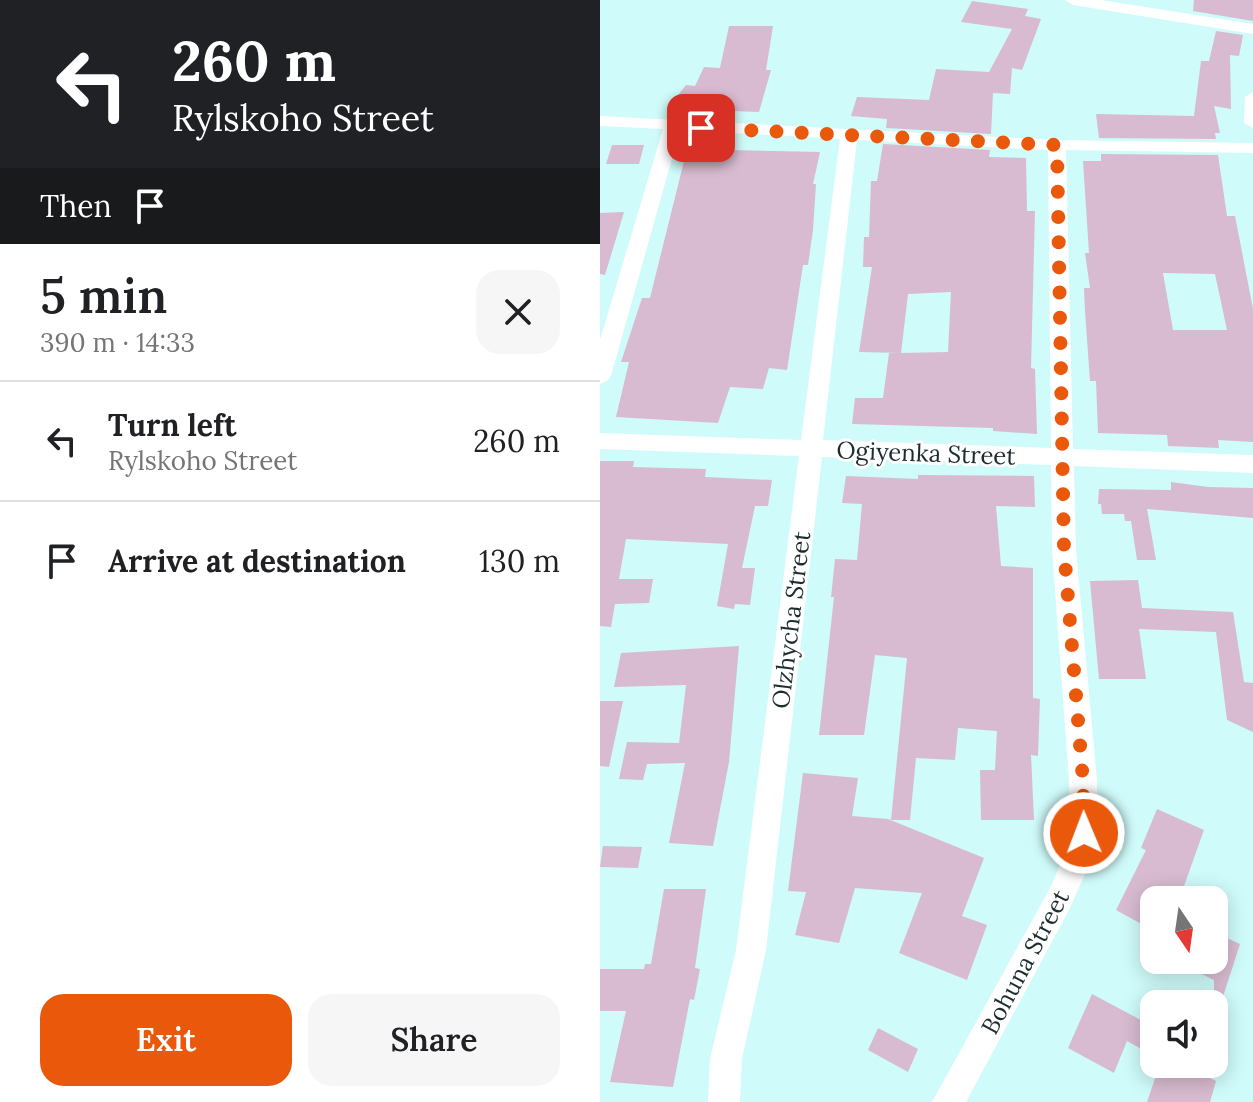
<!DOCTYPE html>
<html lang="en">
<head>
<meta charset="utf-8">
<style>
  body { margin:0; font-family:Lora,serif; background:#f6f6f6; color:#202124; height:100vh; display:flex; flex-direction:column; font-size:30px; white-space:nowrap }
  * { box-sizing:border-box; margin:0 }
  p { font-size:26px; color:#757577 }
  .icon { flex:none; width:44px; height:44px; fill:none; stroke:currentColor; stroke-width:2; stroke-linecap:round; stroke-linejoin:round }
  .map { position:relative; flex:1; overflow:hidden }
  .panel { display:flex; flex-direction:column; background:#fff; width:600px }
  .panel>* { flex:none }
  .hud { background:#202124; color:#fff; overflow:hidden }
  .needle { width:52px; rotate:167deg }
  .controls { position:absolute; left:540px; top:886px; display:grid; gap:16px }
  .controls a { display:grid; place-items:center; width:88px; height:88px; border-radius:16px; background:#fff; box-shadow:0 4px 20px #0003; font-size:40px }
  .pin { position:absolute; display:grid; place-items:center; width:68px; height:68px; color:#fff; margin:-34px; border-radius:16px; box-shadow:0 4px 12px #0006 }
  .me { position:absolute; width:88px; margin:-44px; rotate:359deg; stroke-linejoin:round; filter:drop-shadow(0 0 6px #0008) }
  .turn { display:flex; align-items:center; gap:28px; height:168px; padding:0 40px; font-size:36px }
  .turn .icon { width:104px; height:104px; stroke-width:2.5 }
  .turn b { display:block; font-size:56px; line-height:68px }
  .then { display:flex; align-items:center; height:76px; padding:0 40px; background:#0003; gap:16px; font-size:30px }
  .round { display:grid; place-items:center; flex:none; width:84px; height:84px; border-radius:24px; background:#f6f6f6 }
  .headline { display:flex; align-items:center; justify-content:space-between; height:136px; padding:0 40px }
  h1 { font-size:48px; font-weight:600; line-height:60px }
  .primary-button { display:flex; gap:16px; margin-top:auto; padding:16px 40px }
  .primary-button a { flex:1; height:92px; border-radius:24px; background:#ea580c; color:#fff; font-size:32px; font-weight:600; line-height:92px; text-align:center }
  .primary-button a+a { background:#f6f6f6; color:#202124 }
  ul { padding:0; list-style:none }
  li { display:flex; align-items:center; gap:24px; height:120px; padding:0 40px; border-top:2px solid #e0e0e0 }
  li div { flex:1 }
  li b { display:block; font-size:30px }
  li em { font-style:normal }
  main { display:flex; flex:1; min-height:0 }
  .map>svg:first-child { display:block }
</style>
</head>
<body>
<main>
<section class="panel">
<div class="hud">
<div class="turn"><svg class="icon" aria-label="left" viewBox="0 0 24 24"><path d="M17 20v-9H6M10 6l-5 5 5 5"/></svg><div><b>260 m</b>Rylskoho Street</div></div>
<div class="then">Then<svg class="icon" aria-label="arrive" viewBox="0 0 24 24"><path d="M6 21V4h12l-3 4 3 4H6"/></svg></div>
</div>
<div class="headline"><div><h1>5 min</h1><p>390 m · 14:33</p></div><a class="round"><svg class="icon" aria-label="close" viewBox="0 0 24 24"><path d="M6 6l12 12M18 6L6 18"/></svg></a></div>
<ul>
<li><svg class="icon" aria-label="left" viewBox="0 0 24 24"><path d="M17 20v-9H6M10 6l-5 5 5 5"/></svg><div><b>Turn left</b><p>Rylskoho Street</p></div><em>260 m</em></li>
<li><svg class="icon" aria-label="arrive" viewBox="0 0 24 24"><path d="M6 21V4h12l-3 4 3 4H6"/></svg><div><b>Arrive at destination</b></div><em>130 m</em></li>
</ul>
<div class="primary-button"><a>Exit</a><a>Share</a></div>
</section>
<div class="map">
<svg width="653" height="1102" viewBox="0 0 653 1102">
  <rect width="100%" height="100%" fill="#cffbfa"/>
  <path fill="#d8bbd0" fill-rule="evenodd" d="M594,0H653V21L593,11Z
    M372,1L428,9L425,16L441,19L422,70L412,68L410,94L393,93L391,134L286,128L287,119L251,116L257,97L329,100L336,69L389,72L412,29L361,22Z
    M129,26H173L166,70H171L159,112L105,110L71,104L86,85L95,86L104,67L120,68Z
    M616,31L643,35L639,56L630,55L631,109L614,106L620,133H615L616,139L499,138L496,114L594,116L601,61H609Z
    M283,144L390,150L389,157L426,158L427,211H435L431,368L435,369L437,434L393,431V428L252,424L255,398H283L289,353H300L259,352L272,267H263L264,237H269L271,181H277ZM351,292L348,352L301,353L308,294Z
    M12,145H44L39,164H6Z
    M87,149L220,152L213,184H216L213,230L208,265H203L187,370L169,368L163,389L130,387L118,423L16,417L29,362H21L42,298H50Z
    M501,154L618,155L627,216H635L653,309V442L618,440L619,448L568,446L567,435L498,433L496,381H490L485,311L484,288H490L485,253H489L483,161H501ZM563,273L615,274L627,330H573Z
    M24,212L5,275L0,274V213Z
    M0,461H34L33,467L106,469L105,477L172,480L168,506H155L142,568H155L150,605L135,604L134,609L117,606L128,544L26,539L19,579H53L49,603L15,604L11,627L0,626Z
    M318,475L434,476L435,507L396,506L401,566L433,568V698L440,699L438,756L431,755L434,820H381L380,770H395L397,731L358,728L355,760L316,758L310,820H291L307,658L275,655L264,735H219L234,597H231L235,559L257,560L262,504L242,503L246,476L318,479Z
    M571,482L608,487L653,488V518L547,509L556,560H537L531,521H525L524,514H502L501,504H498L499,489L571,490Z
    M538,580L542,608L633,612L644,682L653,683V732L627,720L616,632L539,629L546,679H499L490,581Z
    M139,646L129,762L113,846L69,843L85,763L47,764L43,780L19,779L27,742L79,743L86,685L14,687L21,653Z
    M0,701H23L9,767L0,766Z
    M203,773L258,778L252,816L288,819L384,858L362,916L387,925L367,980L299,953L322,893L255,888L239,943L195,935L206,892L188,891Z
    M557,809L604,830L579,900H544L554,904V931L516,910L546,850L541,848Z
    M3,846L42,847L38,868L0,867Z
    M64,889H106L95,968L100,969L94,1000L90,999L73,1087L10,1082L26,1011H0V969H44L45,964H51Z
    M614,932L640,944L618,1012H614V980L572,960H614Z
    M492,994L554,1027L545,1051L527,1041L514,1073L468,1048Z
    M278,1028L318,1049L308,1072L268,1050Z
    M560,1064H581L616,1081L610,1102H547Z"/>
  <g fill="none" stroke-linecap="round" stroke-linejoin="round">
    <path fill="#fff" fill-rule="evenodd" d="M465,0H501L653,24V34L473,5Z
      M653,92V128L644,123L645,97Z
      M0,116L457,140L653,143V153L466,150L473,449L653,455V473L474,466L476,549L497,781L498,833L492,858L469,910L366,1102H332L449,890L464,856L470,833L469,781L452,549L451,465L222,457L166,950L142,1059L140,1102H108L110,1059L136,950L199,456L0,449V433L201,440L240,139L80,130L11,376L7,381L0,384V340L63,129L0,126ZM257,140L448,150L451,448L223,440Z"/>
  </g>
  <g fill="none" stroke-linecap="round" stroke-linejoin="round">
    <path stroke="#ea580c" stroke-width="14" stroke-dasharray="0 25.2" d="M101,128L457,145L464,549L483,781L484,833"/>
  </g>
  <g text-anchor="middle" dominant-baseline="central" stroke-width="6" stroke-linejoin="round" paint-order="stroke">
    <g font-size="24" fill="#1d2d2d" stroke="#fefefe">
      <text transform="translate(326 453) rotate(2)">Ogiyenka Street</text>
      <text transform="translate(191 620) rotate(-83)">Olzhycha Street</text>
      <text transform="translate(425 962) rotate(-62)">Bohuna Street</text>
    </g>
  </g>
</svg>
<div class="controls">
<a><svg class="needle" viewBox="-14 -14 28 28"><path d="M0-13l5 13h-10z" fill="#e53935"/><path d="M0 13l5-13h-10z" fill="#757577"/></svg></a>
<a><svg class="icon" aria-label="sound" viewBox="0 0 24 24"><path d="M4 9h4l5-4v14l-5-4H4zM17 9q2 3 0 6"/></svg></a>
</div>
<div class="pin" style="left:101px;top:128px;background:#d93025"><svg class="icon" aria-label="arrive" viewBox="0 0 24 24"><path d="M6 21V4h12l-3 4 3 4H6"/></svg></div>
<svg class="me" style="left:484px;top:833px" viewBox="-20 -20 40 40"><circle r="17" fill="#ea580c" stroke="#fff" stroke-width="3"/><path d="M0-11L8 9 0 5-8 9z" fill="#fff"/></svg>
</div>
</main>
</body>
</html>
